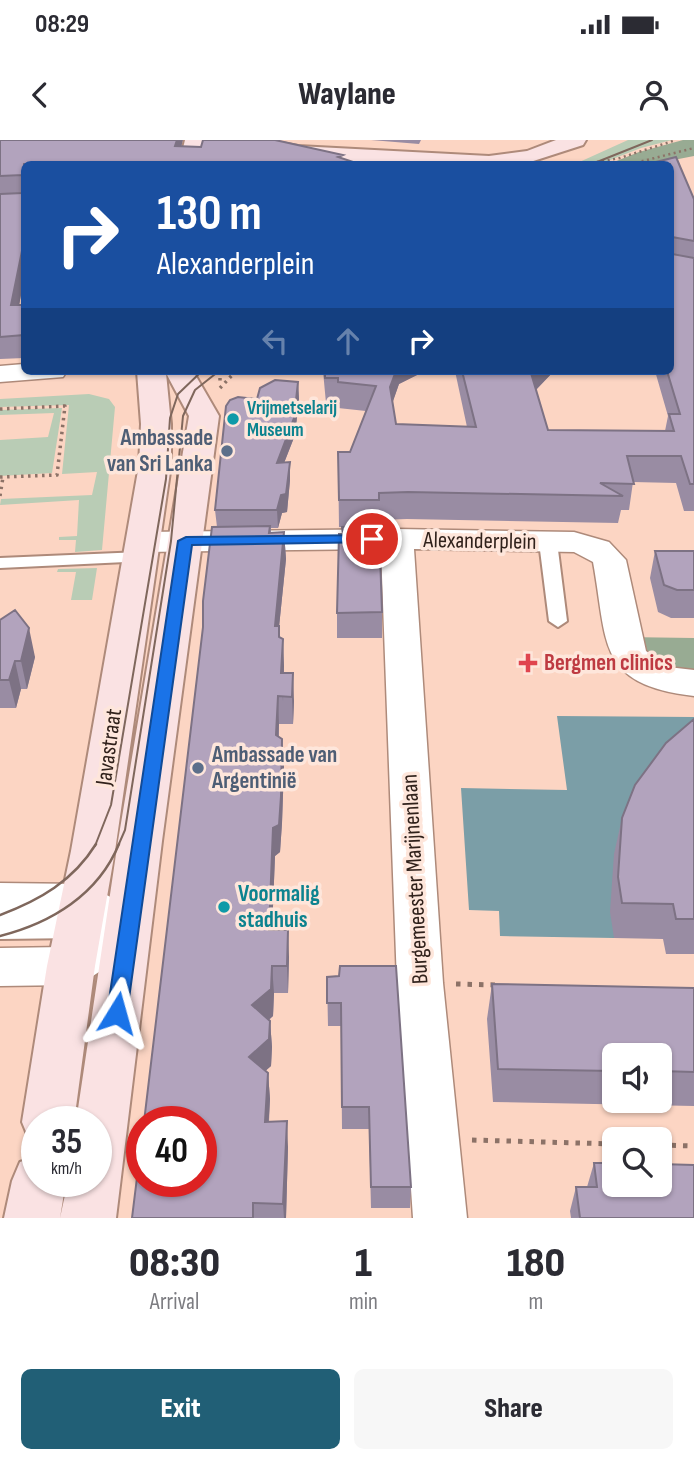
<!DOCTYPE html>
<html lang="en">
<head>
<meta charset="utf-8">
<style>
  body { margin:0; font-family:"Sofia Sans Condensed",sans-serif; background:#f7f7f7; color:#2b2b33; height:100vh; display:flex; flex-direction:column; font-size:26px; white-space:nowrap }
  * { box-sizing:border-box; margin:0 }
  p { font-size:23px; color:#7c7c81 }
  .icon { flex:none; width:38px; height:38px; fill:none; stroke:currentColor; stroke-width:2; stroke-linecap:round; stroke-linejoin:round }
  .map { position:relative; height:1078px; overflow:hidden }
  .panel { display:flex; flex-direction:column; background:#fff; flex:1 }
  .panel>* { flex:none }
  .hud { position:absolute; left:21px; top:21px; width:653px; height:214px; border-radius:10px; box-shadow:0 2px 5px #0004; background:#1a4fa0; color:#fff; overflow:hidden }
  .tools { position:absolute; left:602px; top:903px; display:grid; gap:14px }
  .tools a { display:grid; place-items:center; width:70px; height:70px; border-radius:10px; background:#fff; box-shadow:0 2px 5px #0004; font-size:35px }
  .speed { position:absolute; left:21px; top:966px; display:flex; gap:14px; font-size:35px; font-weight:700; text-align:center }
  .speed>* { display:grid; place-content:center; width:91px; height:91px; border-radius:50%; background:#fff; box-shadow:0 2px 5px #0004; line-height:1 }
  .speed small { font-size:18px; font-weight:400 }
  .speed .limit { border:10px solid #d22; background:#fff; color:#111 }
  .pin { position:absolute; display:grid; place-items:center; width:60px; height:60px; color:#fff; margin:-30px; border:4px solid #fff; border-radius:50%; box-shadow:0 2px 7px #0007 }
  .me { position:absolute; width:77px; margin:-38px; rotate:8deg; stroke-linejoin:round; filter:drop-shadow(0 0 5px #0008) }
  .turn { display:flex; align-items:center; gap:24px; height:147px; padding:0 21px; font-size:32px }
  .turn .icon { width:91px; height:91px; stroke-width:2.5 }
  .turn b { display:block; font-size:49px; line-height:60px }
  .lanes { display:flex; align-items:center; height:66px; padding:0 21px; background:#0003; justify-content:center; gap:35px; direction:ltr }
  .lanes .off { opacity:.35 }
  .eta { display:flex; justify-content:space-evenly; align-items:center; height:119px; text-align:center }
  .eta b { font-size:42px; font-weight:800; line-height:49px }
  .primary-button { display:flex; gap:14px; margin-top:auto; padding:14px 21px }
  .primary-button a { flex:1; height:80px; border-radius:10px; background:#215f76; color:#fff; font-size:28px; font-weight:800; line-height:80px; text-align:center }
  .primary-button a+a { background:#f7f7f7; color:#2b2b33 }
  .status { display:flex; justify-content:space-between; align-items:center; height:49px; padding:0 35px; background:#fff; direction:ltr }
  .status svg { height:19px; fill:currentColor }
  header { display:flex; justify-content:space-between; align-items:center; height:91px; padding:0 21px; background:#fff; font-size:32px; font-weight:800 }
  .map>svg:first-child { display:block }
</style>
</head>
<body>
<div class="status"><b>08:29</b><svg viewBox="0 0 49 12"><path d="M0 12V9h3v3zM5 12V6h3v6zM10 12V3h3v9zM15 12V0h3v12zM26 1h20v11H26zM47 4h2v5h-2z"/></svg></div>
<header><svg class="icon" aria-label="back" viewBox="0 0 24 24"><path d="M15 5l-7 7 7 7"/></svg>Waylane<svg class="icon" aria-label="person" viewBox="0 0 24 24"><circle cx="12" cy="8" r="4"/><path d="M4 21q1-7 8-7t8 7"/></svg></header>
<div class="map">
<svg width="694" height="1078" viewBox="0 0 694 1078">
  <rect width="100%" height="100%" fill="#fcd5c3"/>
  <path fill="#b9ccb5" d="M628,0H672L641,8L605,22L575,24Z
    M89,254L109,259L115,267L102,410L75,412L76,400H59V397L77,396L79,360L0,365L1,359L92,355L97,332L62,334L69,265L0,267V259Z
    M62,268L52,333L0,336V300L48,297L54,273L0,275V270Z
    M97,428L92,460H71L76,432H57L58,429Z"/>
  <path fill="#98ab93" d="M683,0H694V16L653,24H609L639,12Z
    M624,497L694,498V543L673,541Z"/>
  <path fill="#7b9ea7" d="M557,576L694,577V609L614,798L500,796L499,771L469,770L461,648L567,650Z"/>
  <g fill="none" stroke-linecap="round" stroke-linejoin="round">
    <g stroke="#ae8a7a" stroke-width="4">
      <path id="lane" d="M548,397L557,402L567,481L558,487L549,481L539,402Z
        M141,412L147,413L150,417L147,421L0,428V418Z
        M79,778L87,781L91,788L87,795L79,798L0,799V779Z"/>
    </g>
    <g stroke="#ae8a7a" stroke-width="3">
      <path id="street" d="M24,224V231H67L63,237L0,242V226Z
        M397,389L574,392L609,402L626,420L646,511L668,527L694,530V556C596,544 608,504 593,422L574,412L414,409L443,843L467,1078H413L397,843L381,409L143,412L131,409L127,402L131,395L143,392Z
        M0,743L82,744L97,750L145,775L151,788L145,801L87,840L71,845L0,846V808L64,807L92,789L76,780L0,779Z"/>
    </g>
    <g stroke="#ae8a7a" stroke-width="4">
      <path id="secondary" d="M185,0H207L201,24H179Z
        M223,0H266L298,6L489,16L527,11L556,0H586L583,5L524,24H392L298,20L226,5Z
        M137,231H193L219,276L162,701L116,1078H60L68,1041H96V982H76L118,701L189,276L166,233L171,284V325L115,711L95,826L74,982H37V1002L29,999L22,982L47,826L71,711L139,325L141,284Z
        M37,1016V1041H66L60,1078H4L12,1041L20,1022Z"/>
    </g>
    <path stroke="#8c7267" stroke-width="2.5" stroke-dasharray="2 3.5" stroke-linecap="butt" d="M586,24L620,18L676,0
      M631,24L694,8"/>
    <path stroke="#8c7267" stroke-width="3.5" stroke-dasharray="2.5 4.5" stroke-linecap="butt" d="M220,231V244
      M220,248L236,231
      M0,269L65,266L57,335L0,337
      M0,356L3,337"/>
    <path stroke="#8c7267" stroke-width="5" stroke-dasharray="4.5 7" stroke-linecap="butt" d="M456,844L496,845
      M472,1000L614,1004
      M660,1005L694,1006"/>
    <use href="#lane" fill="#fff" fill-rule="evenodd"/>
    <use href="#street" fill="#fff" fill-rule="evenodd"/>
    <use href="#secondary" fill="#fae2e3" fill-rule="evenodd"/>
    <path stroke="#7f675c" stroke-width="2" d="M592,24L652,0
      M95,706L111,665L166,339L170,278L178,254L202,231
      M118,706L125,690L171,401L183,276L195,250L219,231"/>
    <path stroke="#7f675c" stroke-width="2.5" d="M0,775C40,760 73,741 96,704
      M0,796C51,783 98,755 119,704"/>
  </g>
  <path fill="#998ca3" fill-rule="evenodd" d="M0,0L201,7L275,0L24,24V139L19,165H24V218L0,219Z
    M371,0H421L419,4Z
    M670,24L694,59V371H684L676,343L633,342L629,370H621L618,383L407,379L379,380L382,472V498H337V473L342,394V387H339L338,312H350L366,271L338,268V264L326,263L323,231H425L399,244L392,263L396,284L467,287L455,231H554L536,250L548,290L665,291L668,276L655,231H670Z
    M298,242L299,259L295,295L284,323L290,322V340L287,372L282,373L278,388H271V393L284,392L286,419L279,487V497L283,499L284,533L294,561L293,584H279V597L282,599L284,626L282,683L280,712L275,716L272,790L289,817L288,853H274L273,876L269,880L270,881L272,907L271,926L265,931L268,933L270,959L269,982L288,1007L286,1078H132L217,387L215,370Z
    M655,411H694V478H671L658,472L650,438Z
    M0,480L35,517L27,549H21L16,568H0Z
    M694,579V814H666L663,799L614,798L610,772L614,714L622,678Z
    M339,836L411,1047L410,1068H371L369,989H342L341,886H328L327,837Z
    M492,844L694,848V966L493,962L487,879ZM614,915H660V961H614Z
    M594,1023L694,1078H571L570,1071L576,1047H587Z"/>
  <path fill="#7d7284" d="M177,0H183L177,24L175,6Z
    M24,101V139L15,187L11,165Z
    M396,231H425L399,244L389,273L390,247Z
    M532,231H554L528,258L531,233Z
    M298,242L299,259L295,295L277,341V323Z
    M290,322V340L287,372L282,373L278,388L277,370Z
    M284,392L286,419L279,487L275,486Z
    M29,488L35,517L27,549L21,521Z
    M283,499L284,526L283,561L281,533Z
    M15,521L21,549L16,568L9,540Z
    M293,533L294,561L293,584L292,557Z
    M278,556L279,584L277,623L276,595Z
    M282,599L284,626L282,683L280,712L275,716L271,817L269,790L273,688Z
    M288,790L289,817L288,853L287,826Z
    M272,826L274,853L273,876L255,891L252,865Z
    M270,881L272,907L271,926L252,943L249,917Z
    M268,933L270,959L267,1007L265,982Z
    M287,981L288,1007L286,1078H284L283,1064Z"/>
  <path fill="#b2a3bd" stroke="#7d7284" stroke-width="2" d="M0,0H177L175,6L201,7L203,0H275L343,15L338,17L359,24H24V101L11,165H24V195L0,197V54L22,53V35L0,36Z
    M676,17L694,59V101L672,97V114L694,118V344H690L681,316H627L634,344L600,343L623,356L408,352L379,353V360H339L338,312H350L376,246L338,242V238H325V231H396L390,247L396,284L476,287L462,231H532L531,233L548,290L674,291L669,274H680L667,231H670V24H648Z
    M275,240L298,242L294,278L277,323L290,322L286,354L281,355L277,370H215L226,266L230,260L238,257L257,259L260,248Z
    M270,386L269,393L284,392L275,486H279V497L283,499L281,533H293L292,557L278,556L276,595L282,599L281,656L279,685L273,688L269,790H288L287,826H272L271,849L252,865L270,881L269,899L249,917L268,933L265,982L287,981L283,1064L253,1063V1078H132L142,997V1041H201V982H144L203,487V461L212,387Z
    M379,386L382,472L337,473L339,394H343L342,387Z
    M655,411H694V450H677L664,445Z
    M15,470L29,488L21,521H15L9,540H0V480Z
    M694,579V779H676L673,764L622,763L618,737L622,678L635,645L666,603Z
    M340,826H396L411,1047H371L369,967H342L341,863H327V837L339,836Z
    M492,844L694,848V932L660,931V915H614V931L498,929Z
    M594,1023H614V1045H660V1024L694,1025V1078H580L576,1047H597Z"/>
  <path fill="#1a73e8" stroke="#114b97" stroke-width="2" d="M372,395L379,399L377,402L192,405L127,873L124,879L117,882L110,879L107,873L178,401L186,397Z"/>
  <g fill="#0f9aa8" stroke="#fee6db" stroke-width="2.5">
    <circle cx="233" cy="279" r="7"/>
    <circle cx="224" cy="767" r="7"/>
  </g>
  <g fill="#5c6f8a" stroke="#fee6db" stroke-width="2.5">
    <circle cx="227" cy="311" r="7"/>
    <circle cx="198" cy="628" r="7"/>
  </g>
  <path fill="#e0444e" stroke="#fee6db" stroke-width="2.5" d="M524.5 512.5h7v7h7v7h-7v7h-7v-7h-7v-7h7z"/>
  <g text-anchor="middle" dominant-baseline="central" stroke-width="7" stroke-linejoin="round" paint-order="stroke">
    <g font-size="19" font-weight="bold" fill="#0d838f" stroke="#fee6db" text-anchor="start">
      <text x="247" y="268">Vrijmetselarij<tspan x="247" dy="22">Museum</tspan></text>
    </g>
    <g font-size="23" font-weight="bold" fill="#4e5e75" stroke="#fee6db" text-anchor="end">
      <text x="213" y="298">Ambassade<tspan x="213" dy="26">van Sri Lanka</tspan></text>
      <text x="212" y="615" text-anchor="start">Ambassade van<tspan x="212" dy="26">Argentinië</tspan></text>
    </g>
    <g font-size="23" fill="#30211b" stroke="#fee6db">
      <text transform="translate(480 401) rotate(1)">Alexanderplein</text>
      <text transform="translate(109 607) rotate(-82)">Javastraat</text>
      <text transform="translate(415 739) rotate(-93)">Burgemeester Marijnenlaan</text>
    </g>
    <g font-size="23" font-weight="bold" fill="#be3a42" stroke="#fee6db" text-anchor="start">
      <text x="544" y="523">Bergmen clinics</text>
    </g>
    <g font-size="23" font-weight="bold" fill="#0d838f" stroke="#fee6db" text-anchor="start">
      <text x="238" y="754">Voormalig<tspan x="238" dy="26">stadhuis</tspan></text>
    </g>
  </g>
</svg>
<div class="tools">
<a><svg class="icon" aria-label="sound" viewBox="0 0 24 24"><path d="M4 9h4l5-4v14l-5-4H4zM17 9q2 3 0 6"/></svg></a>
<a><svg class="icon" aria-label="search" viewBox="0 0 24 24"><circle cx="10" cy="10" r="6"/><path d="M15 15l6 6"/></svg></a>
</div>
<div class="speed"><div>35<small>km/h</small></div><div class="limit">40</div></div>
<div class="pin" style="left:372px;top:399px;background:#d93025"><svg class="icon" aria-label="arrive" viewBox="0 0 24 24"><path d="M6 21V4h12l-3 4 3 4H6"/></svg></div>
<svg class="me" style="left:117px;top:873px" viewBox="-20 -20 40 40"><path d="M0-17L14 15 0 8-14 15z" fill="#1a73e8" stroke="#fff" stroke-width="4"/></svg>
<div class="hud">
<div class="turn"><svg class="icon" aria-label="right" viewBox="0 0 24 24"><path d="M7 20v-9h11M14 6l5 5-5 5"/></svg><div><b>130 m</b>Alexanderplein</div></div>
<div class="lanes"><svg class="icon off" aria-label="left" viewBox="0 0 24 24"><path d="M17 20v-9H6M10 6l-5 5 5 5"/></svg><svg class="icon off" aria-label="ahead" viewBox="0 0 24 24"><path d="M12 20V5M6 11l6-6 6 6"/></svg><svg class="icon" aria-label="right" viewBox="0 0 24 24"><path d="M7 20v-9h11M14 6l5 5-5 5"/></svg></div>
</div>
</div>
<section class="panel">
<div class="eta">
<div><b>08:30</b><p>Arrival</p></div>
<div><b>1</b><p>min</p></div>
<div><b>180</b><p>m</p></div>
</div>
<div class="primary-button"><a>Exit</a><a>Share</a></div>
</section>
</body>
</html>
